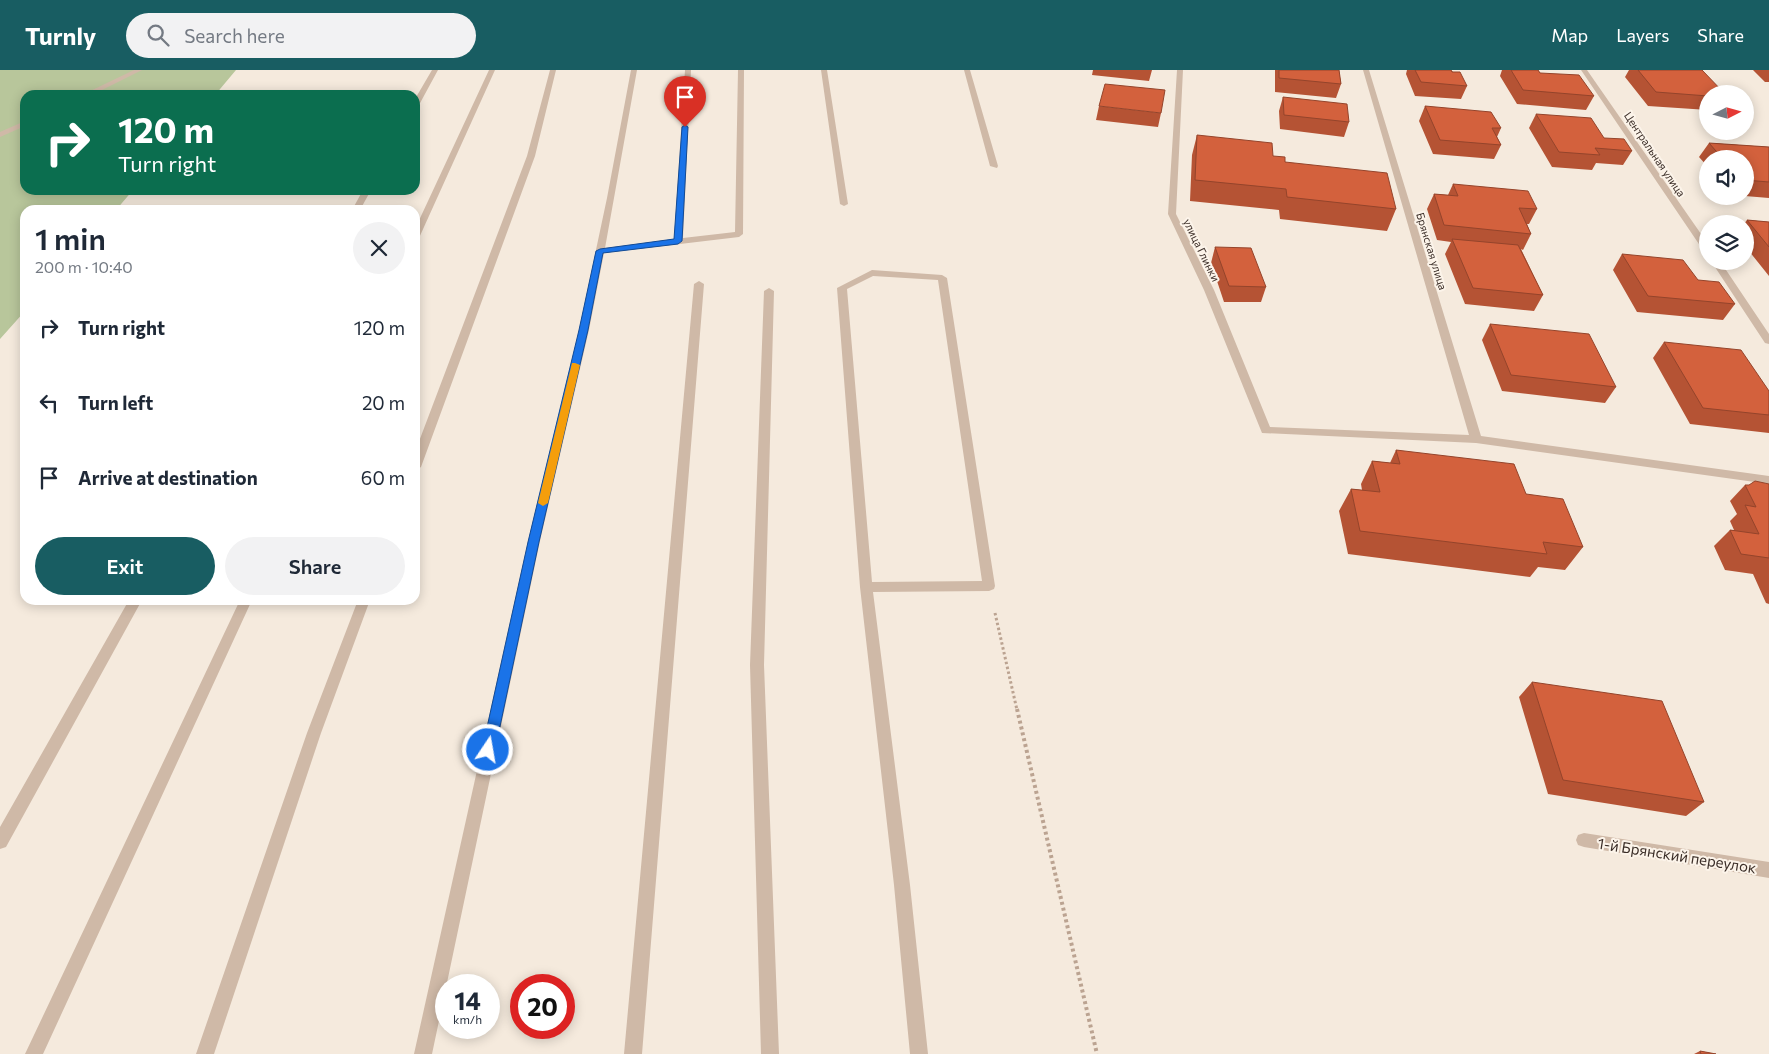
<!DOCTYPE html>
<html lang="en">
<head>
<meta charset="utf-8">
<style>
  body { margin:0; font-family:Commissioner,sans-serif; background:#f2f2f3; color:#1f2937; height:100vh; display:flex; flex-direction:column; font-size:19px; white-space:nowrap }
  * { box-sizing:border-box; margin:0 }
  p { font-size:16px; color:#747a83 }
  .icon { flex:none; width:28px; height:28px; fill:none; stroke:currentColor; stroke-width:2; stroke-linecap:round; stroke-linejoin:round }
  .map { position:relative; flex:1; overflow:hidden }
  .drawer { position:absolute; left:20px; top:135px; width:400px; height:400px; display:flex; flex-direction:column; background:#fff; border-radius:15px; box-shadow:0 2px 12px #0003 }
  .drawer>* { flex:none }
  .top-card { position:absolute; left:20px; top:20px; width:400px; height:105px; border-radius:15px; box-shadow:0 2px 12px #0003; background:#0b6e4f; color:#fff; overflow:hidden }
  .needle { width:32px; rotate:84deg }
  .controls { position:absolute; left:1699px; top:15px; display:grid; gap:10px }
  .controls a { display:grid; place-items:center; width:55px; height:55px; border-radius:50%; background:#fff; box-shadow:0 2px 12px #0003; font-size:25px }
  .speed { position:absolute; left:435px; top:904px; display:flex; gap:10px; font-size:25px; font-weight:700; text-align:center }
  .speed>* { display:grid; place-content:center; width:65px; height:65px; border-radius:50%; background:#fff; box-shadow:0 2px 12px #0003; line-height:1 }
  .speed small { font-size:12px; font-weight:400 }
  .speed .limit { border:8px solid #d22; background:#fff; color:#111 }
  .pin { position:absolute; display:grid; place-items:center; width:42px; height:42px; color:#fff; margin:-51px -21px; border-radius:50% 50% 50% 0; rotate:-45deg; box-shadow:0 0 5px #0007 }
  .pin .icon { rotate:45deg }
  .me { position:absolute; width:55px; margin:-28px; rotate:12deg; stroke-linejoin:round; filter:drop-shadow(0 0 4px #0008) }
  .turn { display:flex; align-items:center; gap:18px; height:105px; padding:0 15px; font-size:22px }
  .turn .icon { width:65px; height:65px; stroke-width:2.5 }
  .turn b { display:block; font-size:35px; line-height:42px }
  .round { display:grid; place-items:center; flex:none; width:52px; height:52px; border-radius:26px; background:#f2f2f3 }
  .headline { display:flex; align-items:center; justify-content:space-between; height:85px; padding:0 15px }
  h1 { font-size:30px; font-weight:600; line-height:38px }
  .button { display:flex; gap:10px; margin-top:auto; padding:10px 15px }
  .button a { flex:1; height:58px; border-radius:30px; background:#185d62; color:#fff; font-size:20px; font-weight:600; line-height:58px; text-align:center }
  .button a+a { background:#f2f2f3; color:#1f2937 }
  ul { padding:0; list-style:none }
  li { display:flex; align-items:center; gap:15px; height:75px; padding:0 15px }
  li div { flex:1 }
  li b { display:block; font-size:19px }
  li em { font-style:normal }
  header { display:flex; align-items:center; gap:30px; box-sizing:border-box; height:70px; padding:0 25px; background:#185d62; color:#fff }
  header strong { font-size:24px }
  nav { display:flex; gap:28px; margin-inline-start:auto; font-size:18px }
  .search { width:350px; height:45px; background:#f2f2f3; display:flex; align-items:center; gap:12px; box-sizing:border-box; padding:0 18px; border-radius:28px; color:#747a83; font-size:19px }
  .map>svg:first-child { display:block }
</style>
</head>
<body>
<header>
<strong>Turnly</strong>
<div class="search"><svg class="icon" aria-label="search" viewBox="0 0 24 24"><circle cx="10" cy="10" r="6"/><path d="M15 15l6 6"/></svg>Search here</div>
<nav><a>Map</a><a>Layers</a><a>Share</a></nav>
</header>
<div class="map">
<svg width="1769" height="984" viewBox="0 0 1769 984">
  <rect width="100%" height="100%" fill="#f5eadd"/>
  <path fill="#b8c69b" d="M0,0H236L215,25H25V120H133L116,140H25V241L0,269Z"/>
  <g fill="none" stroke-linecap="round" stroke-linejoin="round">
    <path stroke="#bba391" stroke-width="3" stroke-dasharray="2.5 2.5" stroke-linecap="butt" d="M995,543L1017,640"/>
    <path stroke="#bba391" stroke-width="4" stroke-dasharray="3 3" stroke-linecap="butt" d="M1017,639L1097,984"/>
    <path fill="#cfb9a7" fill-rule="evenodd" d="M134,0H142L92,25H82Z
      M432,0H438L419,35L415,37V29Z
      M489,0H495L419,168L415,171V159Z
      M550,0H556L535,86L421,397L415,401V382L527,86Z
      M631,0H637L605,178L674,169L685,0H691L683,168L735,162L738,0H744L743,164L739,167L604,183L589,260L540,471L432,984H414L528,471L579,260L607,128Z
      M821,0H827L848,134L844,136L840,134Z
      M964,0H970L998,96L997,98L990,96Z
      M25,51V56L0,67V62Z
      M363,120H371L360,140H352Z
      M872,200L942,205L947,208L995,516L994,519L989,521L873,522L910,815L928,984H910L894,815L860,517L837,218ZM873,206L938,210L982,511L872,512L847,219Z
      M699,211L704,214L642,984H624L694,214Z
      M769,218L774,221L764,595L779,984H761L750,595L764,221Z
      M129,530H142L6,777L0,779V757Z
      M240,530H252L43,984H25Z
      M358,530H370L321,663L214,984H196L307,663Z"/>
    <path fill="#cfb9a7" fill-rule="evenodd" d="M1177,0H1183L1176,144L1214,220L1270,357L1469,365L1363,0H1369L1481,366L1769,406V414L1476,373L1262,363L1204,220L1168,144Z
      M1581,0H1587L1708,174V184L1705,183Z
      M1711,191H1720L1769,264V274L1765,273Z
      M1584,763L1769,792V808L1584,777L1578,775L1576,770L1578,765Z"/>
  </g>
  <path fill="#b55334" d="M1093,0H1152L1149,11L1092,5Z
    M1275,0H1339L1341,14L1336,28L1275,22Z
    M1407,0H1451L1467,16L1461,29L1415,26L1406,4Z
    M1502,0H1538L1540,3L1594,26L1586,40L1517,34L1500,6Z
    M1629,0H1702L1708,24V40L1648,36L1625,7Z
    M1753,0H1769V12H1765Z
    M1283,27L1349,52L1344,67L1280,59L1279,41Z
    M1099,36L1161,43L1158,57L1096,50Z
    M1425,36L1501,58L1497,67L1501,75L1494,89L1433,84L1419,51Z
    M1536,44L1604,68L1632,81L1623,95L1596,93L1592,100L1552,97L1529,58Z
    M1197,65L1285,92L1396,139L1387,161L1280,149L1279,140L1190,131L1192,85Z
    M1709,73L1769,77V128L1745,126V89H1708V97L1699,87Z
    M1453,114L1537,139L1529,154H1527L1531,164L1523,180L1521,179L1543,225L1534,241L1465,234L1445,184L1451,172L1437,170L1427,139L1434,124L1448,125Z
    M1747,150L1769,152V206L1745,176V154H1744Z
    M1215,177L1266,217L1261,232H1224L1211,193Z
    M1622,184L1698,210L1735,234L1723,250L1637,242L1613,200Z
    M1490,254L1616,317L1605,333L1502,321L1482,270Z
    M1664,272L1769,321V363L1690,354L1653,288Z
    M1396,380L1526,424L1583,477L1565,500L1538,497L1530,507L1348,484L1339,441L1351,419L1362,420L1361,414L1372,391L1390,393Z
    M1769,414V534L1766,533L1753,504L1725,500L1714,476L1730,460H1734L1730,451L1737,444L1730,431L1745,415H1749Z
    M1532,612L1704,732L1686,746L1548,724L1519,627Z
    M1700,981L1716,984H1694Z"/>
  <path fill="#d3613d" stroke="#94442b" d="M1279,0H1339L1341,14L1279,8Z
    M1415,0H1451L1452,2H1460L1467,16L1421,12Z
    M1511,0H1538L1540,3L1579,5L1594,26L1523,20Z
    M1638,0H1702L1725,24H1708V26L1656,22Z
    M1105,14L1165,20L1161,43L1099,36Z
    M1283,27L1347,34L1349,52L1284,45Z
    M1425,36L1491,42L1501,58H1492L1501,75L1440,70Z
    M1536,44L1591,48L1604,68L1624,69L1632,81L1595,78L1600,85L1559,82Z
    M1197,65L1272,73L1273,86L1285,87V92L1387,103L1396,139L1287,127L1286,119L1195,110Z
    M1709,73L1769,77V112L1745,110V89H1723Z
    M1453,114L1528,121L1537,139L1519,138L1531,164L1444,155L1434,124L1458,126Z
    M1747,150L1769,152V177Z
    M1452,169L1518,175L1543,225L1473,218Z
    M1215,177L1251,178L1266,217L1229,216Z
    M1622,184L1683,190L1698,210L1719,212L1735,234L1648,226Z
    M1490,254L1589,264L1616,317L1511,305Z
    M1664,272L1741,280L1769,321V345L1703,338Z
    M1396,380L1514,394L1526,424L1563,429L1583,477L1543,472L1547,484L1360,461L1351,419L1380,422L1372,391L1400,394Z
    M1755,411L1769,414V488L1741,484L1730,460L1759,464L1745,435L1756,437L1745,415H1749Z
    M1532,612L1662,631L1704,732L1563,710Z
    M1700,981L1716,984H1701Z"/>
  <path fill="#1a73e8" stroke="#114b97" d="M685,55L688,57L682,171L678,174L603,183L588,260L539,472L495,680L493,684L488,686L484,684L482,680L528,472L579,260L596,181L600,179L674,169L682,57Z"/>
  <path fill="#f59e0b" d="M572,293H575L580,295L548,433L543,436L538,433Z"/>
  <g text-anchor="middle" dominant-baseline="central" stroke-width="4" stroke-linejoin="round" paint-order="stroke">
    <g font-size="11" fill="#3b2e28" stroke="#fcf4ea">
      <text transform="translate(1655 84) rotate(56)">Центральная улица</text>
      <text transform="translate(1202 180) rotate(64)">улица Глинки</text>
      <text transform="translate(1432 181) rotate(73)">Брянская улица</text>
    </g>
    <g font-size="15" fill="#3b2e28" stroke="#fcf4ea">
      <text transform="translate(1677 785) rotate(9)">1-й Брянский переулок</text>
    </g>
  </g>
</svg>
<div class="controls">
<a><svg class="needle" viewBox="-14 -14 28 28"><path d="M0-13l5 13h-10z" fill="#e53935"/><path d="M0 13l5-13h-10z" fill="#747a83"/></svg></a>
<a><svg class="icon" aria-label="sound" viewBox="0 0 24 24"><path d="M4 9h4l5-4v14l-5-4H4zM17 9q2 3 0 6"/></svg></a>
<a><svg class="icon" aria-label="layers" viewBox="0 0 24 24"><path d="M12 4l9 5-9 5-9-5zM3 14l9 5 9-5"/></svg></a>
</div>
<div class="speed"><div>14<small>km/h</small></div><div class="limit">20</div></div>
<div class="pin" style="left:685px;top:57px;background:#d93025"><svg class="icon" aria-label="arrive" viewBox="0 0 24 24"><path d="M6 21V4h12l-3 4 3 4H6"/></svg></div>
<svg class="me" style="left:488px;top:680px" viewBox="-20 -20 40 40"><circle r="17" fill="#1a73e8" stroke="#fff" stroke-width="3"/><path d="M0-11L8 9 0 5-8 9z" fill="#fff"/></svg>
<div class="top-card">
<div class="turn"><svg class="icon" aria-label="right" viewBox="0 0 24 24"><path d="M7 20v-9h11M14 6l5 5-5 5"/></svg><div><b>120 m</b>Turn right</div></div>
</div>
<section class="drawer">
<div class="headline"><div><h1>1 min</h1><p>200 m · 10:40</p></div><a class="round"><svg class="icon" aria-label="close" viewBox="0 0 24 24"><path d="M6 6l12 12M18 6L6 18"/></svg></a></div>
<ul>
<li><svg class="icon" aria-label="right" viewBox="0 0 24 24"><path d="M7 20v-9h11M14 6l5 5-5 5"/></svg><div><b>Turn right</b></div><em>120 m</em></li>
<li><svg class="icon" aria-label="left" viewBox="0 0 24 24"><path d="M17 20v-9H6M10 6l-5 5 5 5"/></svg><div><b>Turn left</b></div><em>20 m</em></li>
<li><svg class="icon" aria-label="arrive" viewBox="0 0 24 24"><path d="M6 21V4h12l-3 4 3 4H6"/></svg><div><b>Arrive at destination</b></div><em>60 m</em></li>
</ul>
<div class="button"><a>Exit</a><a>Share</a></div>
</section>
</div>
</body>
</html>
